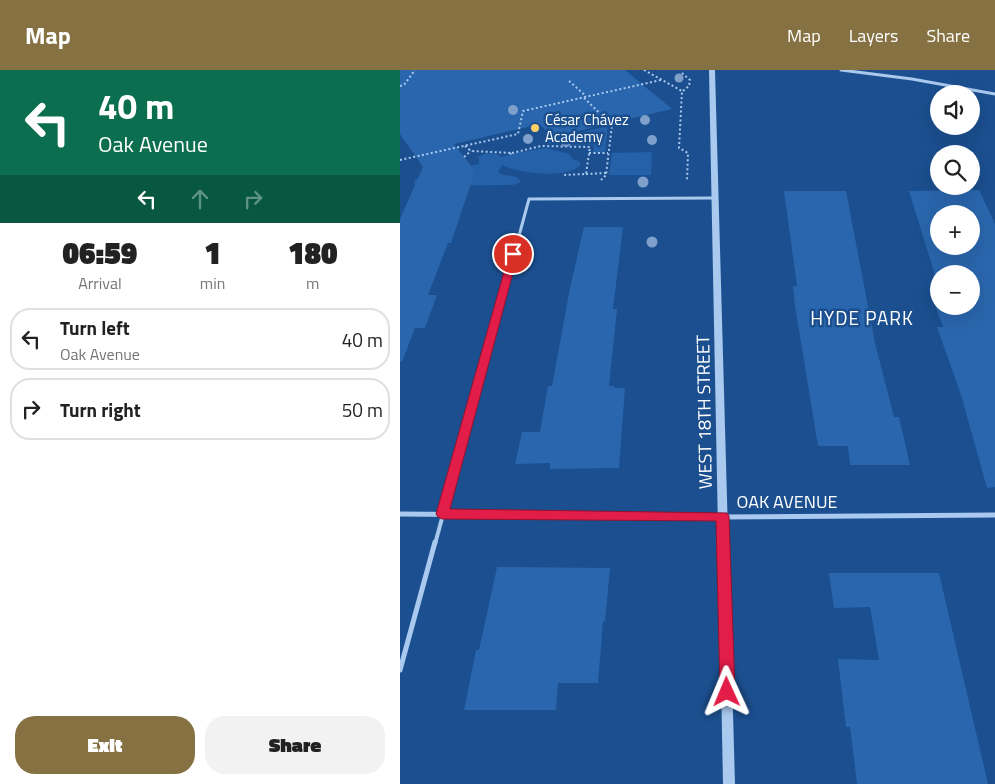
<!DOCTYPE html>
<html lang="en">
<head>
<meta charset="utf-8">
<style>
  body { margin:0; font-family:"Titillium Web",sans-serif; background:#f2f2f2; color:#222; height:100vh; display:flex; flex-direction:column; font-size:19px; white-space:nowrap }
  * { box-sizing:border-box; margin:0 }
  p { font-size:16px; color:#767676 }
  .icon { flex:none; width:28px; height:28px; fill:none; stroke:currentColor; stroke-width:2; stroke-linecap:round; stroke-linejoin:round }
  .map { position:relative; flex:1; overflow:hidden }
  .details { display:flex; flex-direction:column; background:#fff; width:400px }
  .details>* { flex:none }
  .hud { background:#0b6e4f; color:#fff; overflow:hidden }
  .controls { position:absolute; left:530px; top:15px; display:grid; gap:10px }
  .controls a { display:grid; place-items:center; width:50px; height:50px; border-radius:50%; background:#fff; box-shadow:0 5px 20px #0002; font-size:25px }
  .pin { position:absolute; display:grid; place-items:center; width:42px; height:42px; color:#fff; margin:-21px; border:2px solid #fff; border-radius:50%; box-shadow:0 1px 5px #0007 }
  .me { position:absolute; width:55px; margin:-28px; rotate:359deg; stroke-linejoin:round; filter:drop-shadow(0 0 4px #0008) }
  .turn { display:flex; align-items:center; gap:18px; height:105px; padding:0 15px; font-size:22px }
  .turn .icon { width:65px; height:65px; stroke-width:2.5 }
  .turn b { display:block; font-size:35px; line-height:42px }
  .lanes { display:flex; align-items:center; height:48px; padding:0 15px; background:#0003; justify-content:center; gap:25px; direction:ltr }
  .lanes .off { opacity:.35 }
  .eta { display:flex; justify-content:space-evenly; align-items:center; height:85px; text-align:center }
  .eta b { font-size:30px; font-weight:800; line-height:35px }
  .action { display:flex; gap:10px; margin-top:auto; padding:10px 15px }
  .action a { flex:1; height:58px; border-radius:20px; background:#857141; color:#fff; font-size:20px; font-weight:800; line-height:58px; text-align:center }
  .action a+a { background:#f2f2f2; color:#222 }
  ul { padding:0; list-style:none }
  li { display:flex; align-items:center; gap:15px; height:62px; margin:0 10px 8px; padding:0 5px; border:2px solid #e0e0e0; border-radius:20px }
  li div { flex:1 }
  li b { display:block; font-size:19px }
  li em { font-style:normal }
  header { display:flex; align-items:center; gap:30px; box-sizing:border-box; height:70px; padding:0 25px; background:#857141; color:#fff }
  header strong { font-size:24px }
  nav { display:flex; gap:28px; margin-inline-start:auto; font-size:18px }
  main { display:flex; flex:1; min-height:0 }
  .map>svg:first-child { display:block }
</style>
</head>
<body>
<header>
<strong>Map</strong>
<nav><a>Map</a><a>Layers</a><a>Share</a></nav>
</header>
<main>
<section class="details">
<div class="hud">
<div class="turn"><svg class="icon" aria-label="left" viewBox="0 0 24 24"><path d="M17 20v-9H6M10 6l-5 5 5 5"/></svg><div><b>40 m</b>Oak Avenue</div></div>
<div class="lanes"><svg class="icon" aria-label="left" viewBox="0 0 24 24"><path d="M17 20v-9H6M10 6l-5 5 5 5"/></svg><svg class="icon off" aria-label="ahead" viewBox="0 0 24 24"><path d="M12 20V5M6 11l6-6 6 6"/></svg><svg class="icon off" aria-label="right" viewBox="0 0 24 24"><path d="M7 20v-9h11M14 6l5 5-5 5"/></svg></div>
</div>
<div class="eta">
<div><b>06:59</b><p>Arrival</p></div>
<div><b>1</b><p>min</p></div>
<div><b>180</b><p>m</p></div>
</div>
<ul>
<li><svg class="icon" aria-label="left" viewBox="0 0 24 24"><path d="M17 20v-9H6M10 6l-5 5 5 5"/></svg><div><b>Turn left</b><p>Oak Avenue</p></div><em>40 m</em></li>
<li><svg class="icon" aria-label="right" viewBox="0 0 24 24"><path d="M7 20v-9h11M14 6l5 5-5 5"/></svg><div><b>Turn right</b></div><em>50 m</em></li>
</ul>
<div class="action"><a>Exit</a><a>Share</a></div>
</section>
<div class="map">
<svg width="595" height="714" viewBox="0 0 595 714">
  <rect width="100%" height="100%" fill="#1b4f8f"/>
  <path fill="#2461a8" d="M208,56L205,82L193,83L194,75L149,74L146,71Z
    M146,78L169,84L173,89L180,92V95C169,110 117,103 102,95L98,102C105,108 115,102 121,112L113,115L15,116L14,111L20,108L79,94L78,87C87,82 94,82 102,87L114,83Z
    M252,82L251,105H209L212,83Z"/>
  <path fill="#2a66ad" fill-rule="evenodd" d="M0,0H225L272,39L152,67L140,54L54,74L75,101L51,173H48L28,225H37L25,258H15L2,292L0,291V149L23,97L0,64Z
    M579,120L595,154V417L587,418L561,325L537,257H543L529,218H539V236H571V204H539V218L509,121ZM539,144H571V176H539Z
    M384,121H446L475,273L494,347H499L510,395H450L448,376H418L395,236L393,216H397Z
    M184,157H223L213,239H217L209,316H215L214,318H225L219,398L150,399V393L115,394L122,362H140L148,316H152L170,218Z
    M97,497L210,498L205,551H203L198,613H158L156,640H64L76,580H79Z
    M429,503H539L588,714H457L450,657H446L438,589L479,590L470,537L434,538Z"/>
  <g fill="none" stroke-linecap="round" stroke-linejoin="round">
    <path stroke="#a9c9ee" stroke-width="2" stroke-dasharray="2 2.5" stroke-linecap="butt" d="M244,0L282,21L279,78L288,83L287,111
      M282,3L290,10L289,16L283,21
      M169,11L186,26
      M0,16L4,15L15,0
      M184,28L212,55L206,105L201,110
      M65,76L71,81L112,83L110,84
      M112,83L141,76L190,77L186,104L162,105
      M189,83H208
      M64,87L71,81
      M0,90L118,64L123,41L261,10
      M186,104L206,103"/>
    <path stroke="#a9c9ee" stroke-width="3" d="M88,280L129,129L315,128"/>
    <path stroke="#a9c9ee" stroke-width="4" d="M35,474L88,279"/>
    <path stroke="#a9c9ee" stroke-width="5" d="M0,600L35,472"/>
    <path stroke="#a9c9ee" stroke-width="3" d="M441,0L512,9L595,24"/>
    <path stroke="#a9c9ee" stroke-width="5" d="M0,444L323,447L595,445"/>
    <path fill="#a9c9ee" fill-rule="evenodd" d="M309,0H315L335,714H323Z"/>
  </g>
  <g fill="#7ea0ca">
    <circle cx="279" cy="8" r="4.5"/>
    <circle cx="113" cy="40" r="5"/>
    <circle cx="245" cy="50" r="5"/>
    <circle cx="128" cy="69" r="5"/>
    <circle cx="252" cy="70" r="5"/>
    <circle cx="166" cy="72" r="5"/>
    <circle cx="243" cy="112" r="5.5"/>
    <circle cx="252" cy="172" r="5.5"/>
  </g>
  <path fill="#e11d48" stroke="#92132f" d="M113,182L118,184L50,439L327,443L329,446L335,622L332,627L327,629L322,627L320,622L316,451L42,449L38,447L36,444L109,184Z"/>
  <circle fill="#ffd166" stroke="#1b4f8f" stroke-width="2" cx="135" cy="58" r="5"/>
  <g text-anchor="middle" dominant-baseline="central" stroke-width="5" stroke-linejoin="round" paint-order="stroke">
    <g font-size="15" fill="#fff" stroke="#1b4f8f" text-anchor="start">
      <text x="145" y="49">César Chávez<tspan x="145" dy="17">Academy</tspan></text>
    </g>
    <g font-size="18" fill="#fff" stroke="#1b4f8f">
      <text transform="translate(304 342) rotate(-91)">WEST 18TH STREET</text>
      <text x="387" y="431">OAK AVENUE</text>
    </g>
    <g font-size="19" letter-spacing="1" fill="#fff" stroke="#1b4f8f">
      <text x="462" y="247">HYDE PARK</text>
    </g>
  </g>
</svg>
<div class="controls">
<a><svg class="icon" aria-label="sound" viewBox="0 0 24 24"><path d="M4 9h4l5-4v14l-5-4H4zM17 9q2 3 0 6"/></svg></a>
<a><svg class="icon" aria-label="search" viewBox="0 0 24 24"><circle cx="10" cy="10" r="6"/><path d="M15 15l6 6"/></svg></a>
<a>+</a>
<a>−</a>
</div>
<div class="pin" style="left:113px;top:184px;background:#d93025"><svg class="icon" aria-label="arrive" viewBox="0 0 24 24"><path d="M6 21V4h12l-3 4 3 4H6"/></svg></div>
<svg class="me" style="left:327px;top:622px" viewBox="-20 -20 40 40"><path d="M0-17L14 15 0 8-14 15z" fill="#e11d48" stroke="#fff" stroke-width="4"/></svg>
</div>
</main>
</body>
</html>
